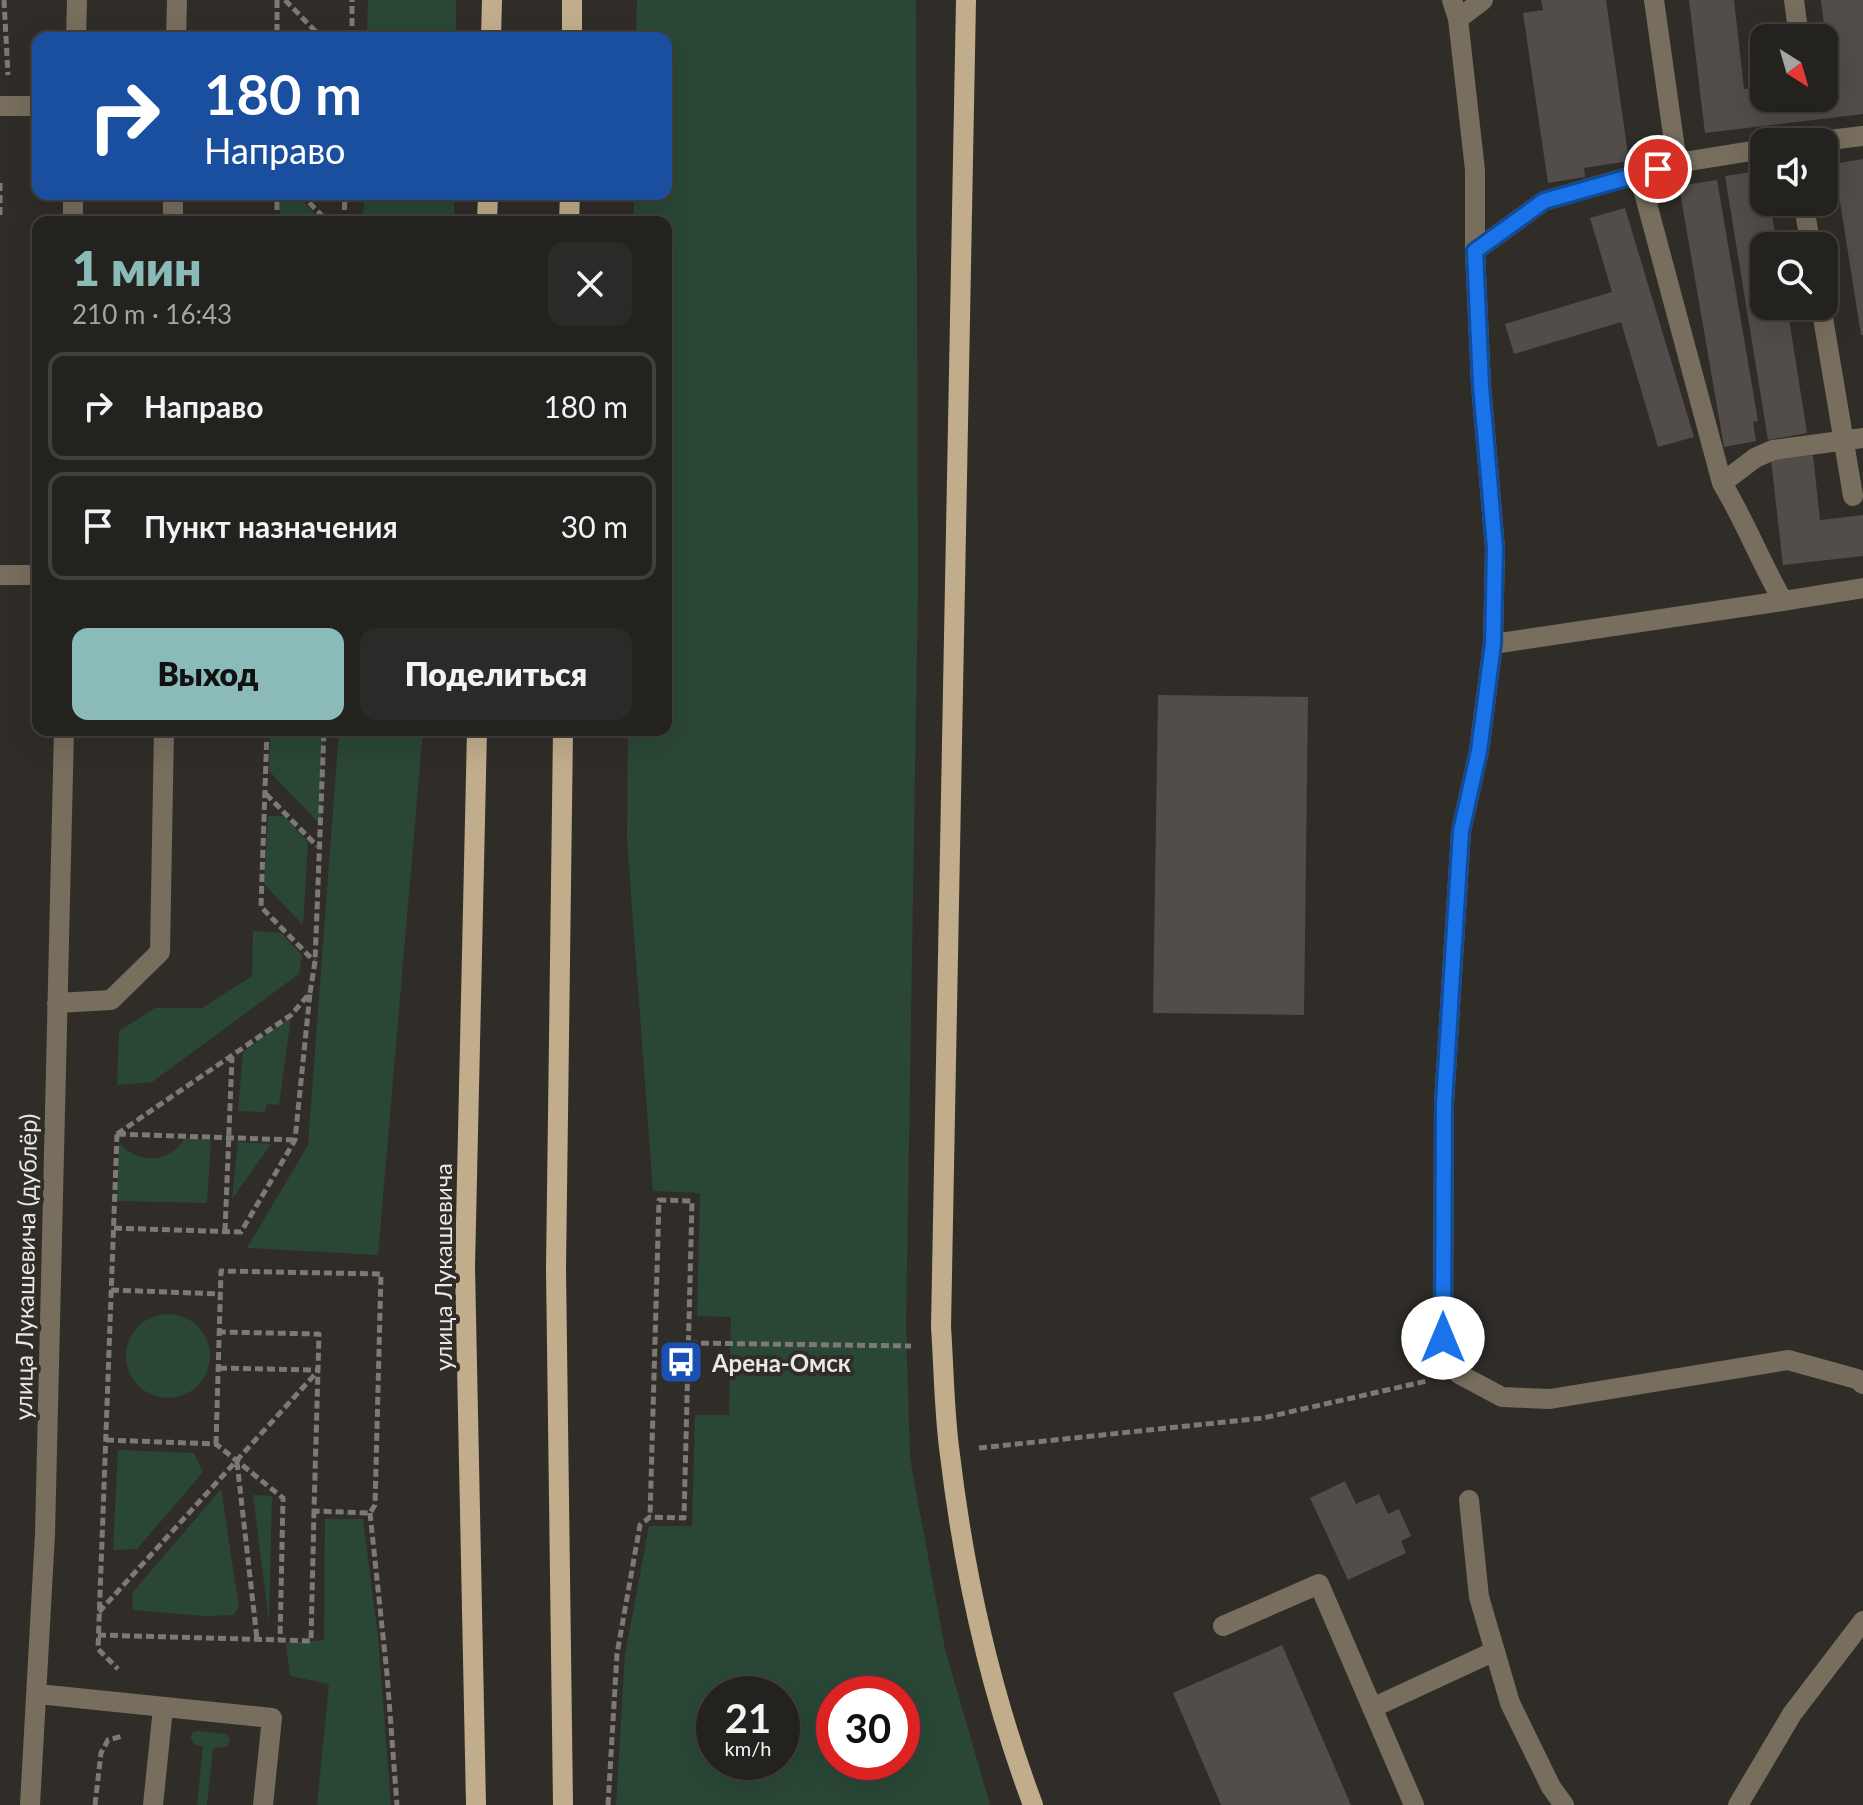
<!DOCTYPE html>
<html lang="ru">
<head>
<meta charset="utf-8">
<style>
  body { margin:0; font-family:Lato,sans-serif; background:#2c2a28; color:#f1f3f6; height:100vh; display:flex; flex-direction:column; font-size:30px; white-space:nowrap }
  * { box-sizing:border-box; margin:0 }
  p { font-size:26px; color:#a3a4a4 }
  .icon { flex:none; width:44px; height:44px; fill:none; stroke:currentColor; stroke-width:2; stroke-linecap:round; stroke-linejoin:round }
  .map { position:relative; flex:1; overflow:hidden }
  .sheet { position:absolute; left:32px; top:216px; width:640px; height:520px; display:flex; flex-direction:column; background:#24221f; border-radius:16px; box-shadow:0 8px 32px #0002,0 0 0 2px #413f3d }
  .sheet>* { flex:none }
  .guide { position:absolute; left:32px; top:32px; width:640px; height:168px; border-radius:16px; box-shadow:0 8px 32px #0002,0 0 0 2px #413f3d; background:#1a4fa0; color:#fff; overflow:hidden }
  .needle { width:52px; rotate:143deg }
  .fabs { position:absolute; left:1750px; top:24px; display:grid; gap:16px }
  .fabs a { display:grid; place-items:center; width:88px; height:88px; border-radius:16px; background:#24221f; box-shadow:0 8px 32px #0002,0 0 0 2px #413f3d; font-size:40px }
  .speed { position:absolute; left:696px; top:1676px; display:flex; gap:16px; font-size:40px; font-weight:700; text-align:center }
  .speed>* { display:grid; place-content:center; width:104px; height:104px; border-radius:50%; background:#24221f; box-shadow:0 8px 32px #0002,0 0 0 2px #413f3d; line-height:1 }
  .speed small { font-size:20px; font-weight:400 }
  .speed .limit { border:12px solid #d22; background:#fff; color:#111 }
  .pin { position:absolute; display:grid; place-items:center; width:68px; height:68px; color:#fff; margin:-34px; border:4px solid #fff; border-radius:50%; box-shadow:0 2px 8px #0007 }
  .me { position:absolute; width:88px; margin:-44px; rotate:0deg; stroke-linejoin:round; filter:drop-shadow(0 0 6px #0008) }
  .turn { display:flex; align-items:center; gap:28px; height:168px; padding:0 40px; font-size:36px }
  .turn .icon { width:104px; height:104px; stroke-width:2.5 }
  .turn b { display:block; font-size:56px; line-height:68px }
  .round { display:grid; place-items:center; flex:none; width:84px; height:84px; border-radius:16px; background:#2c2a28 }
  .head { display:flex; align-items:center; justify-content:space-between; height:136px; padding:0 40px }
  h1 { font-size:48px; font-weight:800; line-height:60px; color:#8bbbb9 }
  .action { display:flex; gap:16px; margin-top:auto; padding:16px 40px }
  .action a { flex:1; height:92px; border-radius:16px; background:#8bbbb9; color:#111; font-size:32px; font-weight:800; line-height:92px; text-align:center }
  .action a+a { background:#2c2a28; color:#f1f3f6 }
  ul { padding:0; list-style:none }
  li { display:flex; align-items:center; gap:24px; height:108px; margin:0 16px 12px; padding:0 24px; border:4px solid #413f3d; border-radius:16px }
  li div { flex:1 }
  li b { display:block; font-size:30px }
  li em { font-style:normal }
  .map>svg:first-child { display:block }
</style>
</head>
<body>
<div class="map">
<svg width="1863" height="1805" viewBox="0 0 1863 1805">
  <rect width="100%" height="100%" fill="#302d29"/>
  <path fill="#2a4735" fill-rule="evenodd" d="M368,0H456V38H367Z
    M637,0H916L918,587L906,1328L910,1458L945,1649L990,1805H616L625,1655L649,1526H692L695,1415H729L731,1317L697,1316L700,1193L653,1191L627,839L628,730H666V222H634V194H666V38H636ZM714,1694H782V1762H714ZM834,1694H902V1762H834Z
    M280,194L298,196L322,222H280Z
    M364,194H454V222H363Z
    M270,730H322L321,825L269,771Z
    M339,730H423L378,1255L247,1248L308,1145Z
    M268,816H284L308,842L303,925L264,884Z
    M253,931L281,933L302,955L299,974L152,1082L117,1085L119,1031L155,1008H202L252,976Z
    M291,1017L279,1105L267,1104L265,1112L238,1111L243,1052Z
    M185,1138L211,1140L207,1203L117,1201L119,1143C138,1165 170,1163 185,1138Z
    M238,1142L271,1144L232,1199Z
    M126 1356a42 42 0 1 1 84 0a42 42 0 1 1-84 0Z
    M118,1450L194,1453L203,1472L137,1549L113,1550Z
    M221,1489L239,1607L233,1615L205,1616L133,1610L132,1593Z
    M253,1495L272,1496L269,1622Z
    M325,1519H363L378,1637L391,1805H317L329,1684L290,1676L286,1643L324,1640Z
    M198,1731L226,1734L230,1739L227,1747L213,1748L207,1805H197L203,1747L194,1744L190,1737L193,1732Z"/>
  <path fill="#524c4b" d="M1541,0H1606L1629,161L1584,168L1585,177L1548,183L1523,13L1543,10Z
    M1689,0H1734L1744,89L1764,87V98H1824V79H1830L1821,0H1863V114L1705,133Z
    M1863,159V335H1861L1834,164Z
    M1764,170V202H1770L1777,246H1764V306H1787L1807,433L1768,440L1725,176Z
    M1717,180L1758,421L1753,422L1756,441L1724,447L1679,186Z
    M1625,208L1694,437L1658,447L1621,322L1514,354L1505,324L1612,292L1590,218Z
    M1813,455L1820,520L1863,515V556L1783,565L1771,460Z
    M1158,695L1308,697L1304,1015L1153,1013Z
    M1345,1481L1356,1504L1379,1494L1388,1514L1399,1509L1411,1536L1401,1541L1406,1553L1348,1580L1310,1498Z
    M1282,1645L1351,1805H1221L1173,1693Z"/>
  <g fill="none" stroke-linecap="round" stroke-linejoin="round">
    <path stroke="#7c7976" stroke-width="5" stroke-dasharray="8 4" stroke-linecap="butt" d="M4,0L8,75
      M277,0V38
      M285,0L322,38
      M352,38V0
      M0,183V218
      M301,194L328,222
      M277,222V194
      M344,222L345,194
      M267,730L261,907L314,961
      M266,794L317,846
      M117,1134L98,1649L118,1669
      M117,1134L291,1015L310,993L315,962L324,730
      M118,1134L295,1140
      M114,1228L241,1232L295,1140L310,993
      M225,1231L232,1057
      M111,1290L221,1294
      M689,1343L911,1346
      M219,1368L317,1370
      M106,1440L216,1444L283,1498L280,1640L311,1641L314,1511
      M216,1444L221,1271L381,1274L375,1505L370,1513L314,1511L319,1334L220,1332
      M979,1448L1263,1418L1427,1381
      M237,1462L257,1639
      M370,1513L387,1674L397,1805
      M99,1612L318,1371
      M98,1635L280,1640
      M95,1805L101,1753L108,1740L123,1736
      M608,1805L617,1654L640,1525L650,1517L684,1518L692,1201L659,1200L650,1517"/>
    <path stroke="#776e5d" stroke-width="20" d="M1452,0L1458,19L1475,170V251L1481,385L1495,548L1493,644L1479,751L1461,831L1444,1103L1443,1338L1459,1374L1502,1397L1550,1399L1788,1360L1857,1379L1863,1384
      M1654,0L1677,163
      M1794,0L1799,38
      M1458,19L1483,0
      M76,38L77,0
      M176,38L177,0
      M0,106H38
      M1812,142L1863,136
      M1639,174L1722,483C1745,521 1761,563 1783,601L1863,588
      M1803,202L1811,246
      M73,222V194
      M173,222V194
      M1475,251L1544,201L1677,163L1764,149
      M1821,306L1853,496
      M1722,483L1755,458L1773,450L1863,438
      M0,575H38
      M1493,644L1783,601
      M57,1003L111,1000L160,952L164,730
      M1469,1500L1479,1597L1510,1703L1551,1787L1564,1805
      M1223,1626L1319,1584L1414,1805
      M38,1694L272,1718L263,1805
      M1372,1708L1495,1651
      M30,1805L45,1534L64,730
      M153,1805L163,1708
      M1738,1805L1792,1714L1863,1621"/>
    <path stroke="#c1ad8b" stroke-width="20" d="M966,0L941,1327C944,1369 944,1413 950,1455C964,1573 991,1693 1033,1805
      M491,38L492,0
      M572,38V0
      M487,222L488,194
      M569,222L570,194
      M476,1805L465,1267L477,730
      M563,1805L556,1269L563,730"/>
  </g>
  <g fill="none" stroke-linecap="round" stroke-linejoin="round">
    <g stroke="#114b97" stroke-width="20">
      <path id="route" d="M1443,1338L1444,1103L1461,831L1479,751L1493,644L1495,548L1481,385L1475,251L1544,201L1658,169"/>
    </g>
    <use href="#route" stroke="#1a73e8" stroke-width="14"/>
  </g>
  <defs>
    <g id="bus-square" transform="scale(2.3)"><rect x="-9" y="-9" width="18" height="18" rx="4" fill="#1a4fb4" stroke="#302d29"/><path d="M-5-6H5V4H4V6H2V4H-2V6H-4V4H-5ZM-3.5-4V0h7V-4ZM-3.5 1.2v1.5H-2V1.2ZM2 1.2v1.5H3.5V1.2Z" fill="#fff"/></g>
  </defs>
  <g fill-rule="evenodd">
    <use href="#bus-square" x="681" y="1362"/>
  </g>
  <g text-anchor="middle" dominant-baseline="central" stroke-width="8" stroke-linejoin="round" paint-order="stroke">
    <g font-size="24" fill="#eae7e4" stroke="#302d29">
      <text transform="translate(25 1267) rotate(-89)">улица Лукашевича (дублёр)</text>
      <text transform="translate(442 1267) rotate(-90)">улица Лукашевича</text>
    </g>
    <g font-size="24" font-weight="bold" fill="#eae7e4" stroke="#302d29" text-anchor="start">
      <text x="712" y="1362">Арена-Омск</text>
    </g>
  </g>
</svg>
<div class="fabs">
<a><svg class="needle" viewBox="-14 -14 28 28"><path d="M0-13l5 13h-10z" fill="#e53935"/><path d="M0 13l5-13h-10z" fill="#a3a4a4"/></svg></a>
<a><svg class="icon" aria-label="sound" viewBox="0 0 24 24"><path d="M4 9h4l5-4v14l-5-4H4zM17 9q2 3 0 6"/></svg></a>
<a><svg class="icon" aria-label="search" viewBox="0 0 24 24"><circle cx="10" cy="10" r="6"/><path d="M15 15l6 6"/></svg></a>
</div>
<div class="speed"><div>21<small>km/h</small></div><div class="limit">30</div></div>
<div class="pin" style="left:1658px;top:169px;background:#d93025"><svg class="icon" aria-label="arrive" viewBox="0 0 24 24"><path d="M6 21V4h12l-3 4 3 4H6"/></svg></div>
<svg class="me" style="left:1443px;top:1338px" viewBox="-20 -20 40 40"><circle r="19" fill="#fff"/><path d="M0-13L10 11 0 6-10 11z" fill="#1a73e8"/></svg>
<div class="guide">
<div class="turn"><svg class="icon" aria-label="right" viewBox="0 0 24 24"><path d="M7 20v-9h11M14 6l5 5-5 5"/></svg><div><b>180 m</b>Направо</div></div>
</div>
<section class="sheet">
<div class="head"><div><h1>1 мин</h1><p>210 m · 16:43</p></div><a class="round"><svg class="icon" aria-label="close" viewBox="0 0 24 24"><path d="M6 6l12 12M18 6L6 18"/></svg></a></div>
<ul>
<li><svg class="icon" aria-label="right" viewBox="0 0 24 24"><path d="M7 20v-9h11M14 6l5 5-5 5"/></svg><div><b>Направо</b></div><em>180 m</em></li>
<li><svg class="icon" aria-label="arrive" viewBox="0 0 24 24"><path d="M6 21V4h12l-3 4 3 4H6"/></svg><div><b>Пункт назначения</b></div><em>30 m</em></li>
</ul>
<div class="action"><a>Выход</a><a>Поделиться</a></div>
</section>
</div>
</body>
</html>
